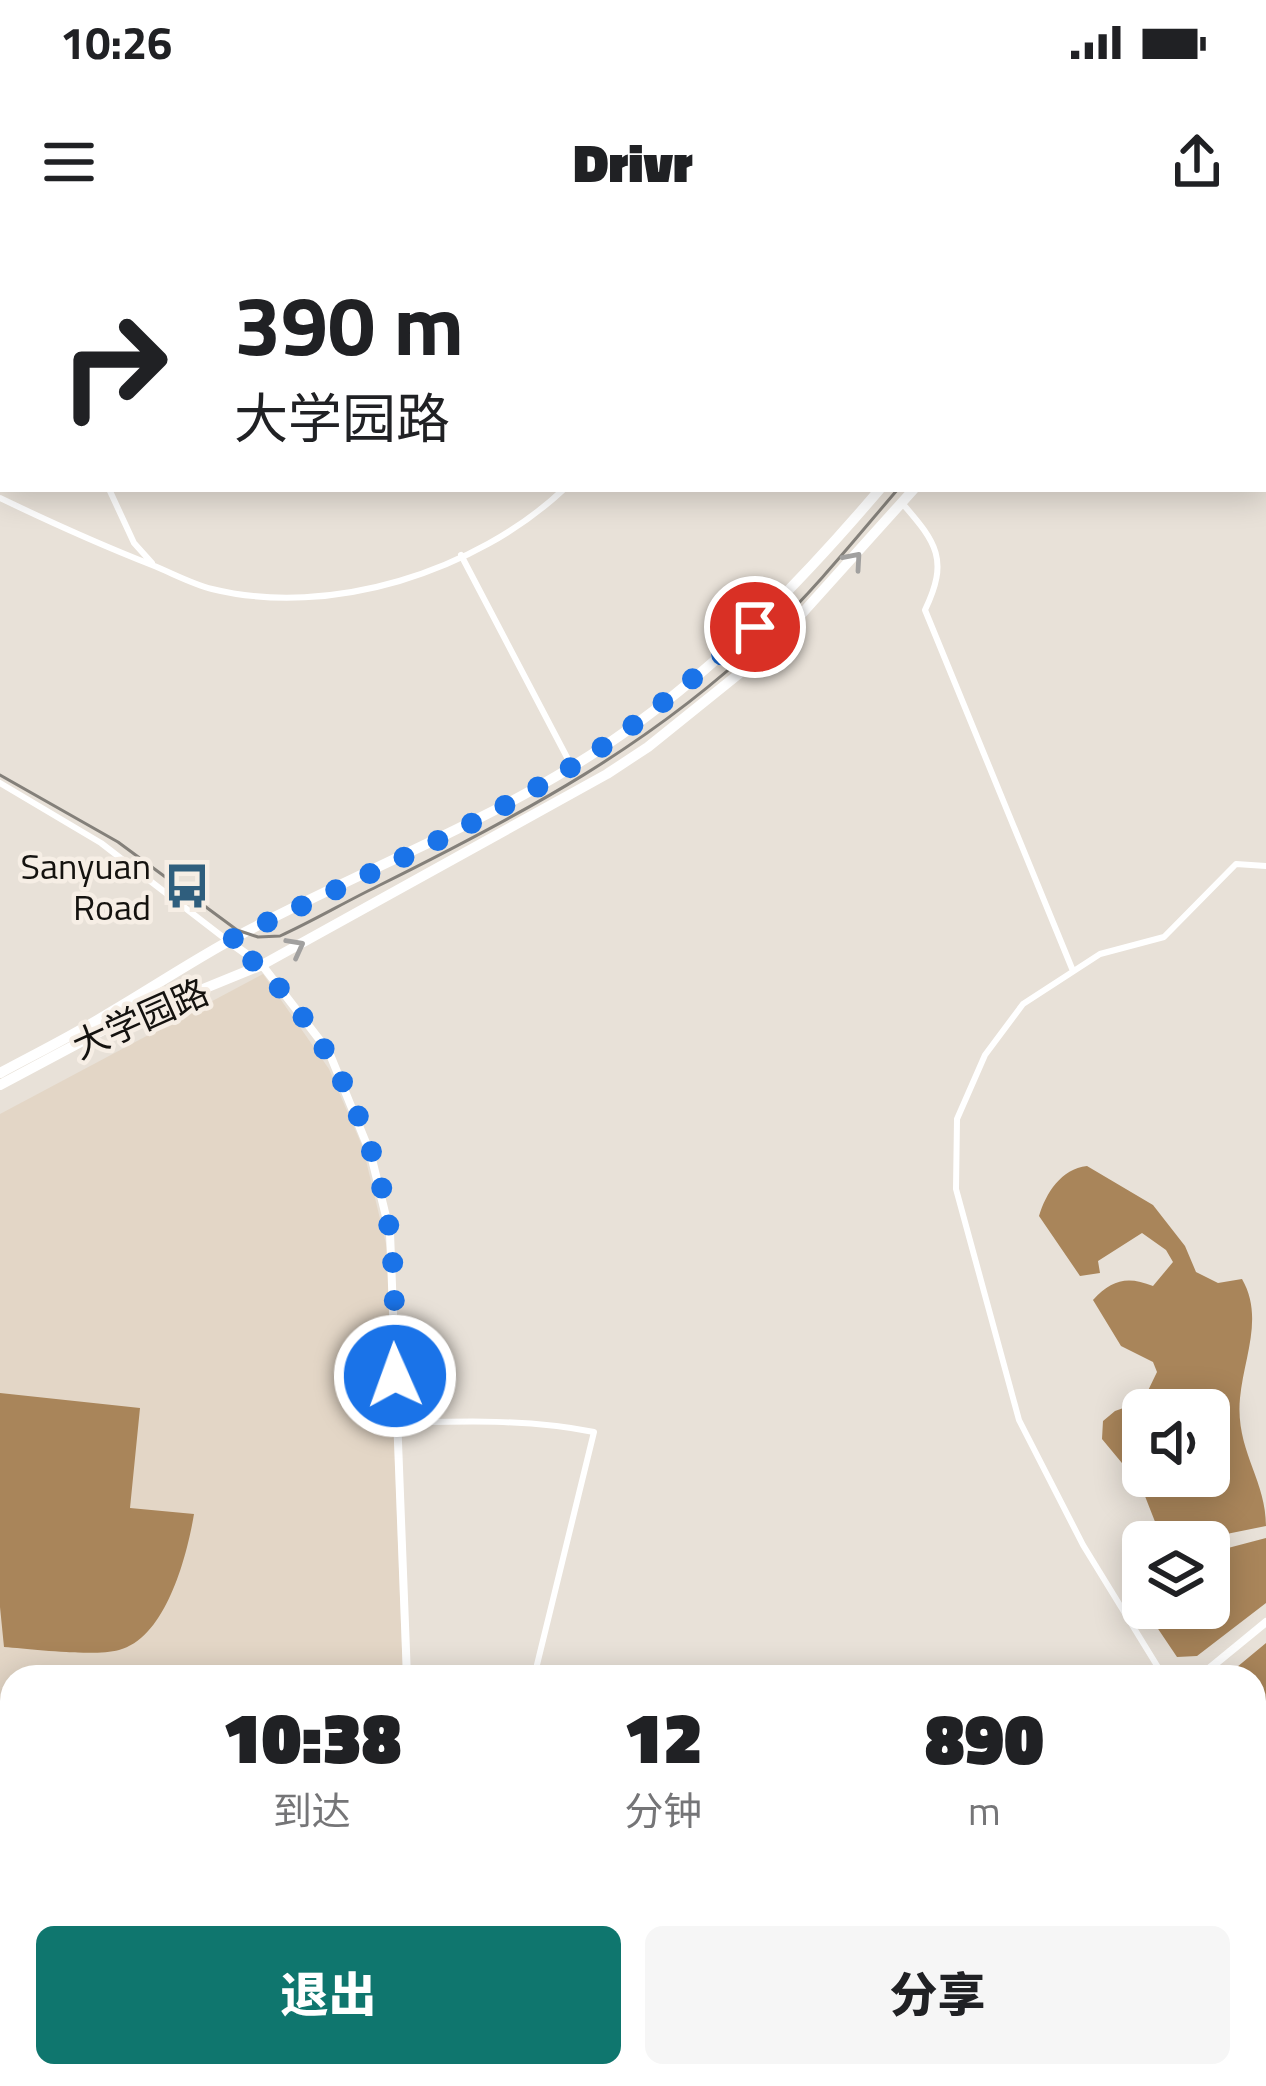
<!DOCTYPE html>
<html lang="zh">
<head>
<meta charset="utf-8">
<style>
  body { margin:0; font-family:"Titillium Web","Noto Sans SC",sans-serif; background:#f6f6f6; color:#202124; height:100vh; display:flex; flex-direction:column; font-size:45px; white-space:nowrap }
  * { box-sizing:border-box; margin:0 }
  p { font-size:39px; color:#757577 }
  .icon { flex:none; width:66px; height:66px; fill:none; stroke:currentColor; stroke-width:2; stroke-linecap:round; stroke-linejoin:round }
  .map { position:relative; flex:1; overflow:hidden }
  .drawer { position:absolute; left:0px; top:1425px; width:1266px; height:423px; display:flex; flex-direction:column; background:#fff; border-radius:36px 36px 0 0; box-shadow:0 6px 30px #0003 }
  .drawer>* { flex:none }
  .guide { position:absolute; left:0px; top:0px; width:1266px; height:252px; box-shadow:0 6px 30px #0003; background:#fff; color:#202124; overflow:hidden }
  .buttons { position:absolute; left:1122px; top:1149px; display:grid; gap:24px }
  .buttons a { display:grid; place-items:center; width:108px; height:108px; border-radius:18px; background:#fff; box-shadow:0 6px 30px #0003; font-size:60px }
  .pin { position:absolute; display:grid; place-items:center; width:102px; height:102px; color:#fff; margin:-51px; border:6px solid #fff; border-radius:50%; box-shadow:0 3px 12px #0007 }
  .me { position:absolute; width:132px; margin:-66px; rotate:358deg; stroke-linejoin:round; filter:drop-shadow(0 0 9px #0008) }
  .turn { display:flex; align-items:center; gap:42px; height:252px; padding:0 36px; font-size:54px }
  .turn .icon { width:156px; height:156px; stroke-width:2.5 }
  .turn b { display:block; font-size:84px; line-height:102px }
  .eta { display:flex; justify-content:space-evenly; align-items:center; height:204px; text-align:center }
  .eta b { font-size:72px; font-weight:800; line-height:84px }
  .primary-button { display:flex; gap:24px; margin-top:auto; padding:24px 36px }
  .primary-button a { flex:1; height:138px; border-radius:18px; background:#0f766e; color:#fff; font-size:48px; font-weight:800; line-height:138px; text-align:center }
  .primary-button a+a { background:#f6f6f6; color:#202124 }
  .status { display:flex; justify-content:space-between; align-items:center; height:84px; padding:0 60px; background:#fff; direction:ltr }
  .status svg { height:33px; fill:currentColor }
  header { display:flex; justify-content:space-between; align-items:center; height:156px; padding:0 36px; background:#fff; font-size:54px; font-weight:800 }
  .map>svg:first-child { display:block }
</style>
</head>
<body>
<div class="status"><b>10:26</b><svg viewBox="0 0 49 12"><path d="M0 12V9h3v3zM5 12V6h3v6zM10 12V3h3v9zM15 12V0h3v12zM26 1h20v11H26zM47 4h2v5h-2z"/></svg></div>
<header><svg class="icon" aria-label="menu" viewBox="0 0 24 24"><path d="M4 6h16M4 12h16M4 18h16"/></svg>Drivr<svg class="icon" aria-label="share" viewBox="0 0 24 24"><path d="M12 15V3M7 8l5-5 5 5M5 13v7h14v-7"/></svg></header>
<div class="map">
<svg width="1266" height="1846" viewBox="0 0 1266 1846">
  <rect width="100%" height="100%" fill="#e8e1d8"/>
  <path fill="#e3d6c6" d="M263,734L329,829L363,908L387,1008L403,1437H12V1836H622L640,1846H0V1826L5,1823L0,1697V874Z"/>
  <path fill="#a9855a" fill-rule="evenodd" d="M1087,926L1153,965L1185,1006L1196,1032L1218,1043L1242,1039C1264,1077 1244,1117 1240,1158C1235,1210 1266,1239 1266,1286L1187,1302H1163L1141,1246L1102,1199L1103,1181L1115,1171L1143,1161L1157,1132L1153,1122L1121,1106L1093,1060C1112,1039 1128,1036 1153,1046L1173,1022L1166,1010L1142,993L1098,1021L1100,1033L1080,1036L1039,976C1046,953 1061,929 1087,926ZM1209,1170V1236H1143V1170Z
    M0,1153L140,1168L130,1268L194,1274C187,1316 166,1398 119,1410C93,1417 33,1409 4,1407L0,1367Z
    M1266,1298V1363L1197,1416L1177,1417L1144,1368H1209V1313Z
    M1266,1403V1846H640L675,1836H1254V1437H1225Z"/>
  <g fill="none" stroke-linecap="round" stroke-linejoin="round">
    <path stroke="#fff" stroke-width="6" d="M676,0V3
      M743,0L746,3
      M180,3L182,0
      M0,238L3,237
      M109,249L134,303L152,323
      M0,258C50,282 101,305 152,325C172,333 192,344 212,349C330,378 476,332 564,249
      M902,263C937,303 949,320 925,370L1073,731
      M461,315L571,525
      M0,543L101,603L228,701
      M397,1183C463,1181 529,1179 594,1192L534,1437
      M1164,1437L1083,1305L1019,1180L956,949L957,879L985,815L1023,764L1100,714L1164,697L1236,624L1266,626"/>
    <path stroke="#fff" stroke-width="8" d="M228,701L262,725L329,812L371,915L390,993L407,1437
      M1199,1437L1266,1382"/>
    <path stroke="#fff" stroke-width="9" d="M1206,0L1207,3
      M1263,148L1266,156"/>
    <path stroke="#fff" stroke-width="10" d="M1076,3L1078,0
      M1121,3L1123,0
      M0,833C35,814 70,797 104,776C154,747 202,714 253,688C358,633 468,590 570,528C691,455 789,356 880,249
      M0,845L105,789L262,725L607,534L648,507L771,408L914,249"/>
    <path stroke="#84807a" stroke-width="3" d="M1091,3L1094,0
      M0,535L118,602L237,690L258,697L280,696C313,681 345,662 378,646C521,575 653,505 769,393C816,348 856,298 898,249"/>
  </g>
  <defs><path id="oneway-chevron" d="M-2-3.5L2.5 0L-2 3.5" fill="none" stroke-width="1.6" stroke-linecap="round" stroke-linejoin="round" transform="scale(3)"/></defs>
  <g stroke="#a1a09f">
    <use href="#oneway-chevron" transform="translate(854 320) rotate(-49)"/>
    <use href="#oneway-chevron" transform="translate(296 707) rotate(-28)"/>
  </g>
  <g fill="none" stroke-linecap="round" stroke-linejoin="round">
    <path stroke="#1a73e8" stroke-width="21" stroke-dasharray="0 37.8" d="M395,1136C394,1089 396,1041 390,995C378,888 315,764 228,701C343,645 463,594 573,526C638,486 696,436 755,387"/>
  </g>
  <defs>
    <g id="bus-bare" transform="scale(3.6)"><path d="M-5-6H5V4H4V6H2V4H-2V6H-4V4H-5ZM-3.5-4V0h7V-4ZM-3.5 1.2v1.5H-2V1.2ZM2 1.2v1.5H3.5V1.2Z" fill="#2f5e7d" stroke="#f6eee5" stroke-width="2.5" paint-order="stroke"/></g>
  </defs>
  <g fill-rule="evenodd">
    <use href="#bus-bare" x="187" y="646"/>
  </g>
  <g text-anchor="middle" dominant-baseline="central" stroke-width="9" stroke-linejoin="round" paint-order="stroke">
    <g font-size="36" fill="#14120f" stroke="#f6eee5" text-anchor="end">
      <text x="151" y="625">Sanyuan<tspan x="151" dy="41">Road</tspan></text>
    </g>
    <g font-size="36" fill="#14120f" stroke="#f6eee5">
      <text transform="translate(140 778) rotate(-24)">大学园路</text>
    </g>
  </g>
</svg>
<div class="buttons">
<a><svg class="icon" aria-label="sound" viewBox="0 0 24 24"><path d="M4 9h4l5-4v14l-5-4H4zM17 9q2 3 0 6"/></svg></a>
<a><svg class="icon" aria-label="layers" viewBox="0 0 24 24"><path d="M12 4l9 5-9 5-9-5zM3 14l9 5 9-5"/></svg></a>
</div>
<div class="pin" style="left:755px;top:387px;background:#d93025"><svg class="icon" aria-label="arrive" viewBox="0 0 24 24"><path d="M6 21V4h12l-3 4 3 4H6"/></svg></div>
<svg class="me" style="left:395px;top:1136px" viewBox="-20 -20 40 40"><circle r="17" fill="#1a73e8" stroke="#fff" stroke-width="3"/><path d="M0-11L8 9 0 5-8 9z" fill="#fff"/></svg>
<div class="guide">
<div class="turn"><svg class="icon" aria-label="right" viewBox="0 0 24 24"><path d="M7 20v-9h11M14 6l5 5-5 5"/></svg><div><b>390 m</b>大学园路</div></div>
</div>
<section class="drawer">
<div class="eta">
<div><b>10:38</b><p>到达</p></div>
<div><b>12</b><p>分钟</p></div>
<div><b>890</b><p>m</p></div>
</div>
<div class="primary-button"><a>退出</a><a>分享</a></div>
</section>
</div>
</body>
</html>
